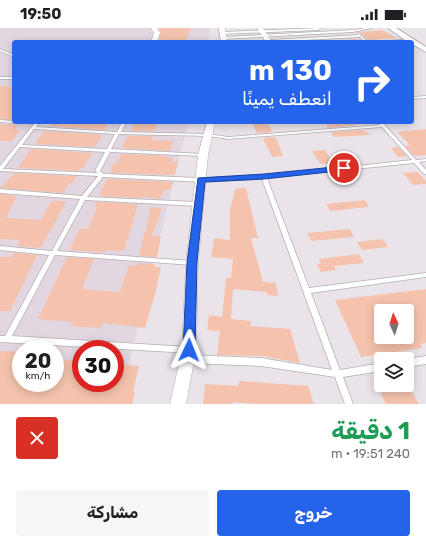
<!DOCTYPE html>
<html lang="ar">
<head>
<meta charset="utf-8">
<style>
  body { margin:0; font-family:Rubik,Vazirmatn,sans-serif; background:#f6f6f6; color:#202124; direction:rtl; height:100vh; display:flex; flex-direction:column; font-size:15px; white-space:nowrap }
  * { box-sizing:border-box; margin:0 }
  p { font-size:13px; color:#757577 }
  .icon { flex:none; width:22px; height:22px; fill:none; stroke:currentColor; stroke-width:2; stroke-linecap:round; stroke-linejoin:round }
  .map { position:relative; height:376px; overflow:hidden; direction:ltr }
  .sheet { display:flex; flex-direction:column; background:#fff; flex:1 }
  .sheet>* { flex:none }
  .banner { position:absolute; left:12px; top:12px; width:402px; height:84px; border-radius:4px; box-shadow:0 2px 10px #0003; direction:rtl; background:#2563eb; color:#fff; overflow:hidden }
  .needle { width:26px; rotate:356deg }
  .controls { position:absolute; left:374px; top:276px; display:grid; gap:8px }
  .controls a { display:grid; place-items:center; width:40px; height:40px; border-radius:4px; background:#fff; box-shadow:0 2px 10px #0003; font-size:20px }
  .speed { position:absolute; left:12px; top:312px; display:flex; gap:8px; font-size:20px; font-weight:700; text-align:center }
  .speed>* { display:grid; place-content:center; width:52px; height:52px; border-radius:50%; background:#fff; box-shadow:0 2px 10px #0003; line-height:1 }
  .speed small { font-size:10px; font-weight:400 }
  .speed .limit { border:6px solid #d22; background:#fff; color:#111 }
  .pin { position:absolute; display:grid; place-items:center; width:34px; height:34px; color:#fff; margin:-17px; border:2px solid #fff; border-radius:50%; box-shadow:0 1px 4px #0007 }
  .me { position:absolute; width:44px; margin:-22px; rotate:2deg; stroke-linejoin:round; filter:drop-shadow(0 0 3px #0008) }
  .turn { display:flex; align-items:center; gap:14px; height:84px; padding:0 16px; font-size:18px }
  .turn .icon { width:52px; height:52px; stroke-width:2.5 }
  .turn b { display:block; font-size:28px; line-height:34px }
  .round { display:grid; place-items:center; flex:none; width:42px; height:42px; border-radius:4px; background:#f6f6f6 }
  .headline { display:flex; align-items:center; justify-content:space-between; height:68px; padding:0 16px }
  h1 { font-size:24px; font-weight:700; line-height:30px; color:#1e9e55 }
  .action { display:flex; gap:8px; margin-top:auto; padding:8px 16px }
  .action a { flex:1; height:46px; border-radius:4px; background:#2563eb; color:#fff; font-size:16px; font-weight:700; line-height:46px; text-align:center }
  .action a+a { background:#f6f6f6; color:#202124 }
  .status { display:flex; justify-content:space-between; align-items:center; height:28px; padding:0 20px; background:#fff; direction:ltr }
  .status svg { height:11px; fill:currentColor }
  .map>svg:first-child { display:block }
</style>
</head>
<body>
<div class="status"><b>19:50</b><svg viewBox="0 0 49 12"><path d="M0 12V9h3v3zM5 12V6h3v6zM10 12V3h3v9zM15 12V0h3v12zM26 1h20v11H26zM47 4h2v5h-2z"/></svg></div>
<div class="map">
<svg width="426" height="376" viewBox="0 0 426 376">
  <rect width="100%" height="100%" fill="#eae4ea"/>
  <path fill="#e2d6e1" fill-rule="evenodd" d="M0,0H211L208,14H14V94H188L119,376H0ZM21,321H55V355H21ZM81,321H115V355H81Z"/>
  <path fill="#f5c3ad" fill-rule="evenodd" d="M159,0H191L185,14H159L161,5Z
    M382,2L397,10L368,12L359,4Z
    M359,11L361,12H359L362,14H296Z
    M0,58L14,59V92L0,91Z
    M52,94H108L105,102L49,98Z
    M135,94H157L154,103H131Z
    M252,94H268L272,104L257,105Z
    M325,94H352L357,97L328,100Z
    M0,96L18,97L15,102H20L12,113H0Z
    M426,101V127L414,128L405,118L410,117L397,104Z
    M363,102L371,107L334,109L331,104Z
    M44,103L102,107L95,119L35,116Z
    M128,108H153L151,112L173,113L170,123L124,120L122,119Z
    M275,109L278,115L283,128L272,129L263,110Z
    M398,119L407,128L398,129L391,120Z
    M31,121L92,125L83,140H80L78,143L18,140Z
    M325,122L333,135L320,136L312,123Z
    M121,126L168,128V130H173L172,134H178L175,146L174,147L110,145L113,135H117Z
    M418,144L426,153V156L413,157L403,145Z
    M15,145L76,148L73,155H69L63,165L0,160Z
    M107,151L173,154L170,162H163L160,171L141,169L140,170L99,168Z
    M246,160L258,210H251L263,254L276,255L278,268L267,267V264L233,261L231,291L251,293L250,298L290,301L300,335L261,328L217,327L220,303L207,302L209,287L222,289L226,250H231L233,231L211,229L214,210L230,212V182L235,161Z
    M0,166L17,168L6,190L41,192L51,173H66L53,199L40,220L17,218L20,212L0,211Z
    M365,172L369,179L330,183L326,176Z
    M96,174L138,176L124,223L107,222L106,224H97L70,222L79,201H88L97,179H95Z
    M151,179L162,180L152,208H161L157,229L139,228Z
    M350,201L354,209L311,213L307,205Z
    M383,211L388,219L362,222L357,214Z
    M14,225L37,227L10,283H0V229H11Z
    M359,226L364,235L334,238L336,242L321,244L317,236H321L319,231Z
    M67,229L94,231L82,261L120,264L129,237L137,238L138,235L155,236V239H161L155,266L145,300L102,295L101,300L71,298L73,294L38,291Z
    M426,261V315L420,316L423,320L361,329L335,272ZM381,283H407V309H381Z
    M0,323L21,324V355H55V331L81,333V355H115V336L139,338L133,364H135L132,376H0Z
    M239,353L308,358L314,376H257L233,374V376H203L205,356L238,358Z
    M377,357H408L419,376H386Z"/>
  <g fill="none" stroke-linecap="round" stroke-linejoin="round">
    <g stroke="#b4afb4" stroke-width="1.5">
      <path id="service" d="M320,0L319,2L222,6L221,5L222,4Z
        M366,0H372L353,4L224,11L223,10L224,9L353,2Z
        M358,5L368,14H365L360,9L268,14L267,13L268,12L358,7L357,6Z
        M412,11V12L411,13L385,14L386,13Z
        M0,21L14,27V29L0,23Z
        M0,49H14V51H0Z
        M426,68V70L412,71V69Z
        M0,92L14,93V94H16L14,95L0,94Z
        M20,94H40L36,99L117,104L122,94H126L121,104L209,106L228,109L380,97L378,94H382L416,132L426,131V133L419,134L426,142V146H424L414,135L267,150L309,260L426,245V249L311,265L340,342L381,335V343L343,349L353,376H345L335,349L261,338L188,335L185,333L184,331L185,329L188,327L261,330L332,342L262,151L201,154L103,149L87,169L198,174L201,176L198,178L85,172L57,223L192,233H194L195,235L194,237H192L55,227L12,308L189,319L192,320L193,322L192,324L189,325L0,314V308H5L49,227L0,222V218L52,223L80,171L0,165V161L82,168L98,148L0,143V138L34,96L22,95ZM382,99L412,132L264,148L201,150L104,146L100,143L110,124L203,128L205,127L203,126L111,121L119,106L209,108L228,111ZM34,101L115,106L107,121L22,117ZM20,119L105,124L95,143L98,145L3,141Z
        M426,328V336L407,339V331Z"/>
    </g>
    <g stroke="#b4afb4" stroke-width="1">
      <path id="minor" d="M151,0H157L160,5L157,14H151L154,5Z
        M219,0H225L227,14H221Z
        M257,0H263L272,14H266Z
        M207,94H215L208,127L198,235L196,322L186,376H170L182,322L186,235L198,127Z"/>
    </g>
    <g stroke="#b4afb4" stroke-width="2">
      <path id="tertiary" d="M388,0H396L426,19V24L412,16V14H408Z"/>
    </g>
    <use href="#service" fill="#fff" fill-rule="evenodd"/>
    <use href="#minor" fill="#fff" fill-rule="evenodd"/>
    <use href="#tertiary" fill="#fff" fill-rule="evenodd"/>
  </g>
  <path fill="#2563eb" stroke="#184099" d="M344,138L348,140L347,142L264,151L205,154L197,234L195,322L193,326L189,327L185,326L183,322L187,234L198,150L264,146Z"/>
</svg>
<div class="controls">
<a><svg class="needle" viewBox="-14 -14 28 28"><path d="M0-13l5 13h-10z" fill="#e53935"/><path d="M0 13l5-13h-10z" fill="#757577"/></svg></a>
<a><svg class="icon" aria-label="layers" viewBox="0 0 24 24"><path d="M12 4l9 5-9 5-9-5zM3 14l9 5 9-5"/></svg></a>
</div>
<div class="speed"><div>20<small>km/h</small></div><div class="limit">30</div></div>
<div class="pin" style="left:344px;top:140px;background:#d93025"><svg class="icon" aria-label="arrive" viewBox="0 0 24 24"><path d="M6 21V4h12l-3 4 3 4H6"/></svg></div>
<svg class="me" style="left:189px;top:322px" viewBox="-20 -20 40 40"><path d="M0-17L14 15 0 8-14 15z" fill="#2563eb" stroke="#fff" stroke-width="4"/></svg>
<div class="banner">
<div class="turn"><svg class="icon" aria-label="right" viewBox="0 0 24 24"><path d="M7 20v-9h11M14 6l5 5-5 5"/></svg><div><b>130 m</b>انعطف يمينًا</div></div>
</div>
</div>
<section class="sheet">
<div class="headline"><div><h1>1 دقيقة</h1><p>240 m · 19:51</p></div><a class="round" style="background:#d93025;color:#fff"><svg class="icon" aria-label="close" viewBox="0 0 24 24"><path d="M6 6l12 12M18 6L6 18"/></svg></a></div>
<div class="action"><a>خروج</a><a>مشاركة</a></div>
</section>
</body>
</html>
